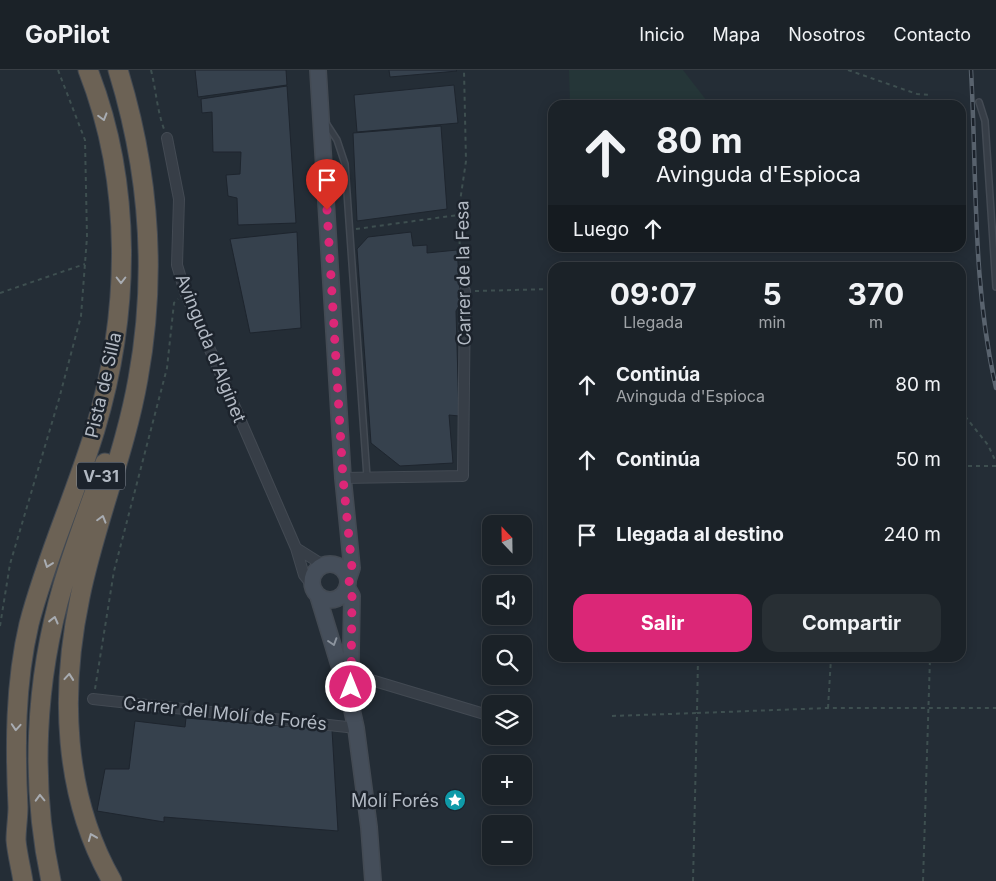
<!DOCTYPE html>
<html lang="es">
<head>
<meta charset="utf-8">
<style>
  body { margin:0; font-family:Inter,sans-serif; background:#282f34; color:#f1f3f6; height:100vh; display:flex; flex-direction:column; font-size:19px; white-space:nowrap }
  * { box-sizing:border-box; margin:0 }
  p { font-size:16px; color:#a0a4a8 }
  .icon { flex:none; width:28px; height:28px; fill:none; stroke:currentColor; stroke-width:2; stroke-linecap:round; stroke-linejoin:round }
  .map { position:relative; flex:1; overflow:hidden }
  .details { position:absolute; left:548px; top:192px; width:418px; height:400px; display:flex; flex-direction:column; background:#1b2228; border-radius:15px; box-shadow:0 2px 12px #0003,0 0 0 1px #393f45 }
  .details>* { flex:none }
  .hud { position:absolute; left:548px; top:30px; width:418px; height:152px; border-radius:15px; box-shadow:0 2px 12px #0003,0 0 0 1px #393f45; background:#1b2228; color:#f1f3f6; overflow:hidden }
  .needle { width:32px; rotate:338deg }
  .controls { position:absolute; left:482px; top:445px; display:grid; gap:10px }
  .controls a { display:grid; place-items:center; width:50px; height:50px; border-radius:10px; background:#1b2228; box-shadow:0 2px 12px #0003,0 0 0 1px #393f45; font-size:25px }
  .pin { position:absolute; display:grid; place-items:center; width:42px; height:42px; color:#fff; margin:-51px -21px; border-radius:50% 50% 50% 0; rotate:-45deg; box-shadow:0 0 5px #0007 }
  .pin .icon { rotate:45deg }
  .me { position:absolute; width:55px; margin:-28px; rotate:0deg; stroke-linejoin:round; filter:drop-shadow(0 0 4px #0008) }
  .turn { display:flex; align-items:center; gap:18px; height:105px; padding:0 25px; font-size:22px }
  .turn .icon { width:65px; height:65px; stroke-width:2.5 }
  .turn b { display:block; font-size:35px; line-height:42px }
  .then { display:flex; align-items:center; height:48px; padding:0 25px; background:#0003; gap:10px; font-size:19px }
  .eta { display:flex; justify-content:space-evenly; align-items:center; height:85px; text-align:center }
  .eta b { font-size:30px; font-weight:700; line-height:35px }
  .primary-button { display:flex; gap:10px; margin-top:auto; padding:10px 25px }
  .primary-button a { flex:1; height:58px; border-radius:15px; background:#db2777; color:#fff; font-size:20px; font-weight:700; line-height:58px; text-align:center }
  .primary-button a+a { background:#282f34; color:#f1f3f6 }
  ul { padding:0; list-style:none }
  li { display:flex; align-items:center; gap:15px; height:75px; padding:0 25px }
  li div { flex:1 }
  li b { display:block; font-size:19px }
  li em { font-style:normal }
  header { display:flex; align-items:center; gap:30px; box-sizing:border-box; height:70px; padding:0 25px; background:#1b2228; border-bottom:1px solid #393f45 }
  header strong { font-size:24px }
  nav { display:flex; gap:28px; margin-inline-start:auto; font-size:18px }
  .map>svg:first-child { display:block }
</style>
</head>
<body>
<header>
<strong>GoPilot</strong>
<nav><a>Inicio</a><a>Mapa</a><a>Nosotros</a><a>Contacto</a></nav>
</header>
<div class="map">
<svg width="996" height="811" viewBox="0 0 996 811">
  <rect width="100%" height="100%" fill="#242d36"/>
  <path fill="#253638" d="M569,0H683L710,35H570Z"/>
  <path fill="#36414d" stroke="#1e252e" d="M195,0H286L287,15L198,27Z
    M389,0H456L457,1L390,7Z
    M454,15L458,53L357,62L354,25Z
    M287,16L296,153L238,155L237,128L228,126L226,105L240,104L241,82H213L212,42L202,43L201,29Z
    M441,56L447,139L357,151L353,63Z
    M297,162L301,258L250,263L230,169Z
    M411,162L413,176L427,175V183L457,180L461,232L456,241L459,346L449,345L453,393L400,396L371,373L357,179L368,167Z
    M186,648L332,660L338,761L164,747V752L97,741L105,699H129L135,651L185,657Z"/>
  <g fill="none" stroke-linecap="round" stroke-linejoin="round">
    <g stroke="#434a53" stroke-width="8">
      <path id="lane" d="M979,32L985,51L996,217
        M326,53L337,70L345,94L367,407"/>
    </g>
    <g stroke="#434a53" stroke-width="12">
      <path id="street" d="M167,68L179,129L177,195L185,222L296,478L304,505L312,515
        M343,408L463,406L465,221
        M296,478L323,495
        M351,604L491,646
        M93,629L356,658"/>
    </g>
    <g stroke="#434a53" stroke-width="18">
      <path id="secondary" d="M318,0L343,408L352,498L348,510
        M312 512a18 18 0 1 1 36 0a18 18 0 1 1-36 0Z
        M347,517L352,526L350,631L356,658L369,757L373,811
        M318,526L346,618"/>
    </g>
    <g stroke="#424952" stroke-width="21">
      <path id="highway" d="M23,811C21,798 17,783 16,770C16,759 18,748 18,737C15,676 15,614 29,554C46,488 75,426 95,360C130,244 133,115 88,0
        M51,811C30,714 35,610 63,515C75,474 91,433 105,393
        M112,811C63,725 60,622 80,527C95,453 125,383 138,309C157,205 149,101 118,0"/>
    </g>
    <path stroke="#3e4f50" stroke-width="2" stroke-dasharray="4 4" stroke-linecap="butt" d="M151,0C156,20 157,40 164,59
      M848,0L917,24L930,25
      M356,159L458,145
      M462,214L458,145L466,91L464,0
      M475,221L552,219
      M0,223L85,194
      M960,340L988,375L996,392
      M960,396H996
      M0,556L10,494L59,329L81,246L87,167L85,70L58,0
      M95,619L114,501L167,298L174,233L178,229
      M828,638L831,588
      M612,646L697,643L698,588
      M693,811L697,643L828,638H996
      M923,811L930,588"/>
    <use href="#lane" stroke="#373e47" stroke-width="5"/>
    <use href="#street" stroke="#373e47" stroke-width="10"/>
    <use href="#secondary" stroke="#454e5a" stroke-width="15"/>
    <use href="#highway" stroke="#6c6255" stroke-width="19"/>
    <g stroke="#59636e" stroke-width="4.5">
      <path id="rail" d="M971,0C977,107 972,213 996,318"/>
    </g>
    <use href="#rail" stroke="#1c232c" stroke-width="2.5" stroke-dasharray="8" stroke-linecap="butt"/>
  </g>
  <defs><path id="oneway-chevron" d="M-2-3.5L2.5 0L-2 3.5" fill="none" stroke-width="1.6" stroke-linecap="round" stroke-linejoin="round" transform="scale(1.25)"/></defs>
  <g stroke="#a8acb2">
    <use href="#oneway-chevron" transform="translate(103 47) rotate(74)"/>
    <use href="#oneway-chevron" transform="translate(121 210) rotate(90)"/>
    <use href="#oneway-chevron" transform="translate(102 449) rotate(-74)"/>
    <use href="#oneway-chevron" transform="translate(48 494) rotate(110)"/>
    <use href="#oneway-chevron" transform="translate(54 550) rotate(-76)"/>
    <use href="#oneway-chevron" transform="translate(69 607) rotate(-85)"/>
    <use href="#oneway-chevron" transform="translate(16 657) rotate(94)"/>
    <use href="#oneway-chevron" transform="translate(40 728) rotate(-92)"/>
    <use href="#oneway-chevron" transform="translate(92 767) rotate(-112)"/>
  </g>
  <use stroke="#8c949e" href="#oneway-chevron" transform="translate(333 572) rotate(72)"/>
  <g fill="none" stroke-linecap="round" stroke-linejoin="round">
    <path stroke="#db2777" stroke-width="9" stroke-dasharray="0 16.2" d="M327,140L343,408L352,498L348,517L352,526L351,617"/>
  </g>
  <defs>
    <g id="sight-disc" transform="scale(1.125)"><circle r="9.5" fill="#0f9aa8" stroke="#1c232c"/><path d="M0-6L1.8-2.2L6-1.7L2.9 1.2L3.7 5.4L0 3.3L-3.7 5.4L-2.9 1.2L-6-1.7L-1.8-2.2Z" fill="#fff"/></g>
  </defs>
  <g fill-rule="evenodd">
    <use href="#sight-disc" x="455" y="730"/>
  </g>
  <g text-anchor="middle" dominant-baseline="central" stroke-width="5" stroke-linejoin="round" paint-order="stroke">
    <rect fill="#1c232c" stroke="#858c96" stroke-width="1" x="77" y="392.5" width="48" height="27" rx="4"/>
    <g font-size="16" font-weight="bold" fill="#b2b9c3">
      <text x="101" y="406">V-31</text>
    </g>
    <g font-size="18" fill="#b2b9c3" stroke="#1c232c">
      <text transform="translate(463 203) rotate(-91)">Carrer de la Fesa</text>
      <text transform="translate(211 278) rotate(68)">Avinguda d'Alginet</text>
      <text transform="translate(103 315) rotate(-77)">Pista de Silla</text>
      <text transform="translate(225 643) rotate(6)">Carrer del Molí de Forés</text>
    </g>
    <g font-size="18" fill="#b2b9c3" stroke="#1c232c" text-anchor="end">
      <text x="439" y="730">Molí Forés</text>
    </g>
  </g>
</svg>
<div class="controls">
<a><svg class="needle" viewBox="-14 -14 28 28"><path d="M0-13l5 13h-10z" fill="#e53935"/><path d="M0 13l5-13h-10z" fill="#a0a4a8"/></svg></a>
<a><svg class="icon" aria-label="sound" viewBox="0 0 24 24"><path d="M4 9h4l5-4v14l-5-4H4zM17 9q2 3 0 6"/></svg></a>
<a><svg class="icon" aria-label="search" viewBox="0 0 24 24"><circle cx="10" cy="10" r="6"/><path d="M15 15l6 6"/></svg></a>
<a><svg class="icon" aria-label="layers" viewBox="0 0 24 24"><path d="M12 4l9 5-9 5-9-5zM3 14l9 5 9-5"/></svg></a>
<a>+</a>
<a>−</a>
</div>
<div class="pin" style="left:327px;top:140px;background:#d93025"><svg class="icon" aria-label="arrive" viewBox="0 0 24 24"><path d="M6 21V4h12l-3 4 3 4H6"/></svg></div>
<svg class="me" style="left:351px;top:617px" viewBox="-20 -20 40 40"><circle r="17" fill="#db2777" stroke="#fff" stroke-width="3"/><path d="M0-11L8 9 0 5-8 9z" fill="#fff"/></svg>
<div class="hud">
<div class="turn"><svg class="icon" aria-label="ahead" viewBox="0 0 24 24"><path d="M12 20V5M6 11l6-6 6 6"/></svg><div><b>80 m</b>Avinguda d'Espioca</div></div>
<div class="then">Luego<svg class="icon" aria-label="ahead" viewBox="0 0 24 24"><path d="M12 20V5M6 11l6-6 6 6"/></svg></div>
</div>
<section class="details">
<div class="eta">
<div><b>09:07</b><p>Llegada</p></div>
<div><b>5</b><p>min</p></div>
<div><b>370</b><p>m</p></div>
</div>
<ul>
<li><svg class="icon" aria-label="ahead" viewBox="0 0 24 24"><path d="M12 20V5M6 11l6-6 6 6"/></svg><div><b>Continúa</b><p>Avinguda d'Espioca</p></div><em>80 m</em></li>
<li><svg class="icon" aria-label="ahead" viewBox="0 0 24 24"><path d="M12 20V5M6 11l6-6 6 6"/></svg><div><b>Continúa</b></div><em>50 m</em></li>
<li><svg class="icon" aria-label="arrive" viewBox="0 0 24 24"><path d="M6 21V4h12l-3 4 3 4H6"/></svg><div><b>Llegada al destino</b></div><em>240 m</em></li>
</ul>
<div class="primary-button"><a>Salir</a><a>Compartir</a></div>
</section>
</div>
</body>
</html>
